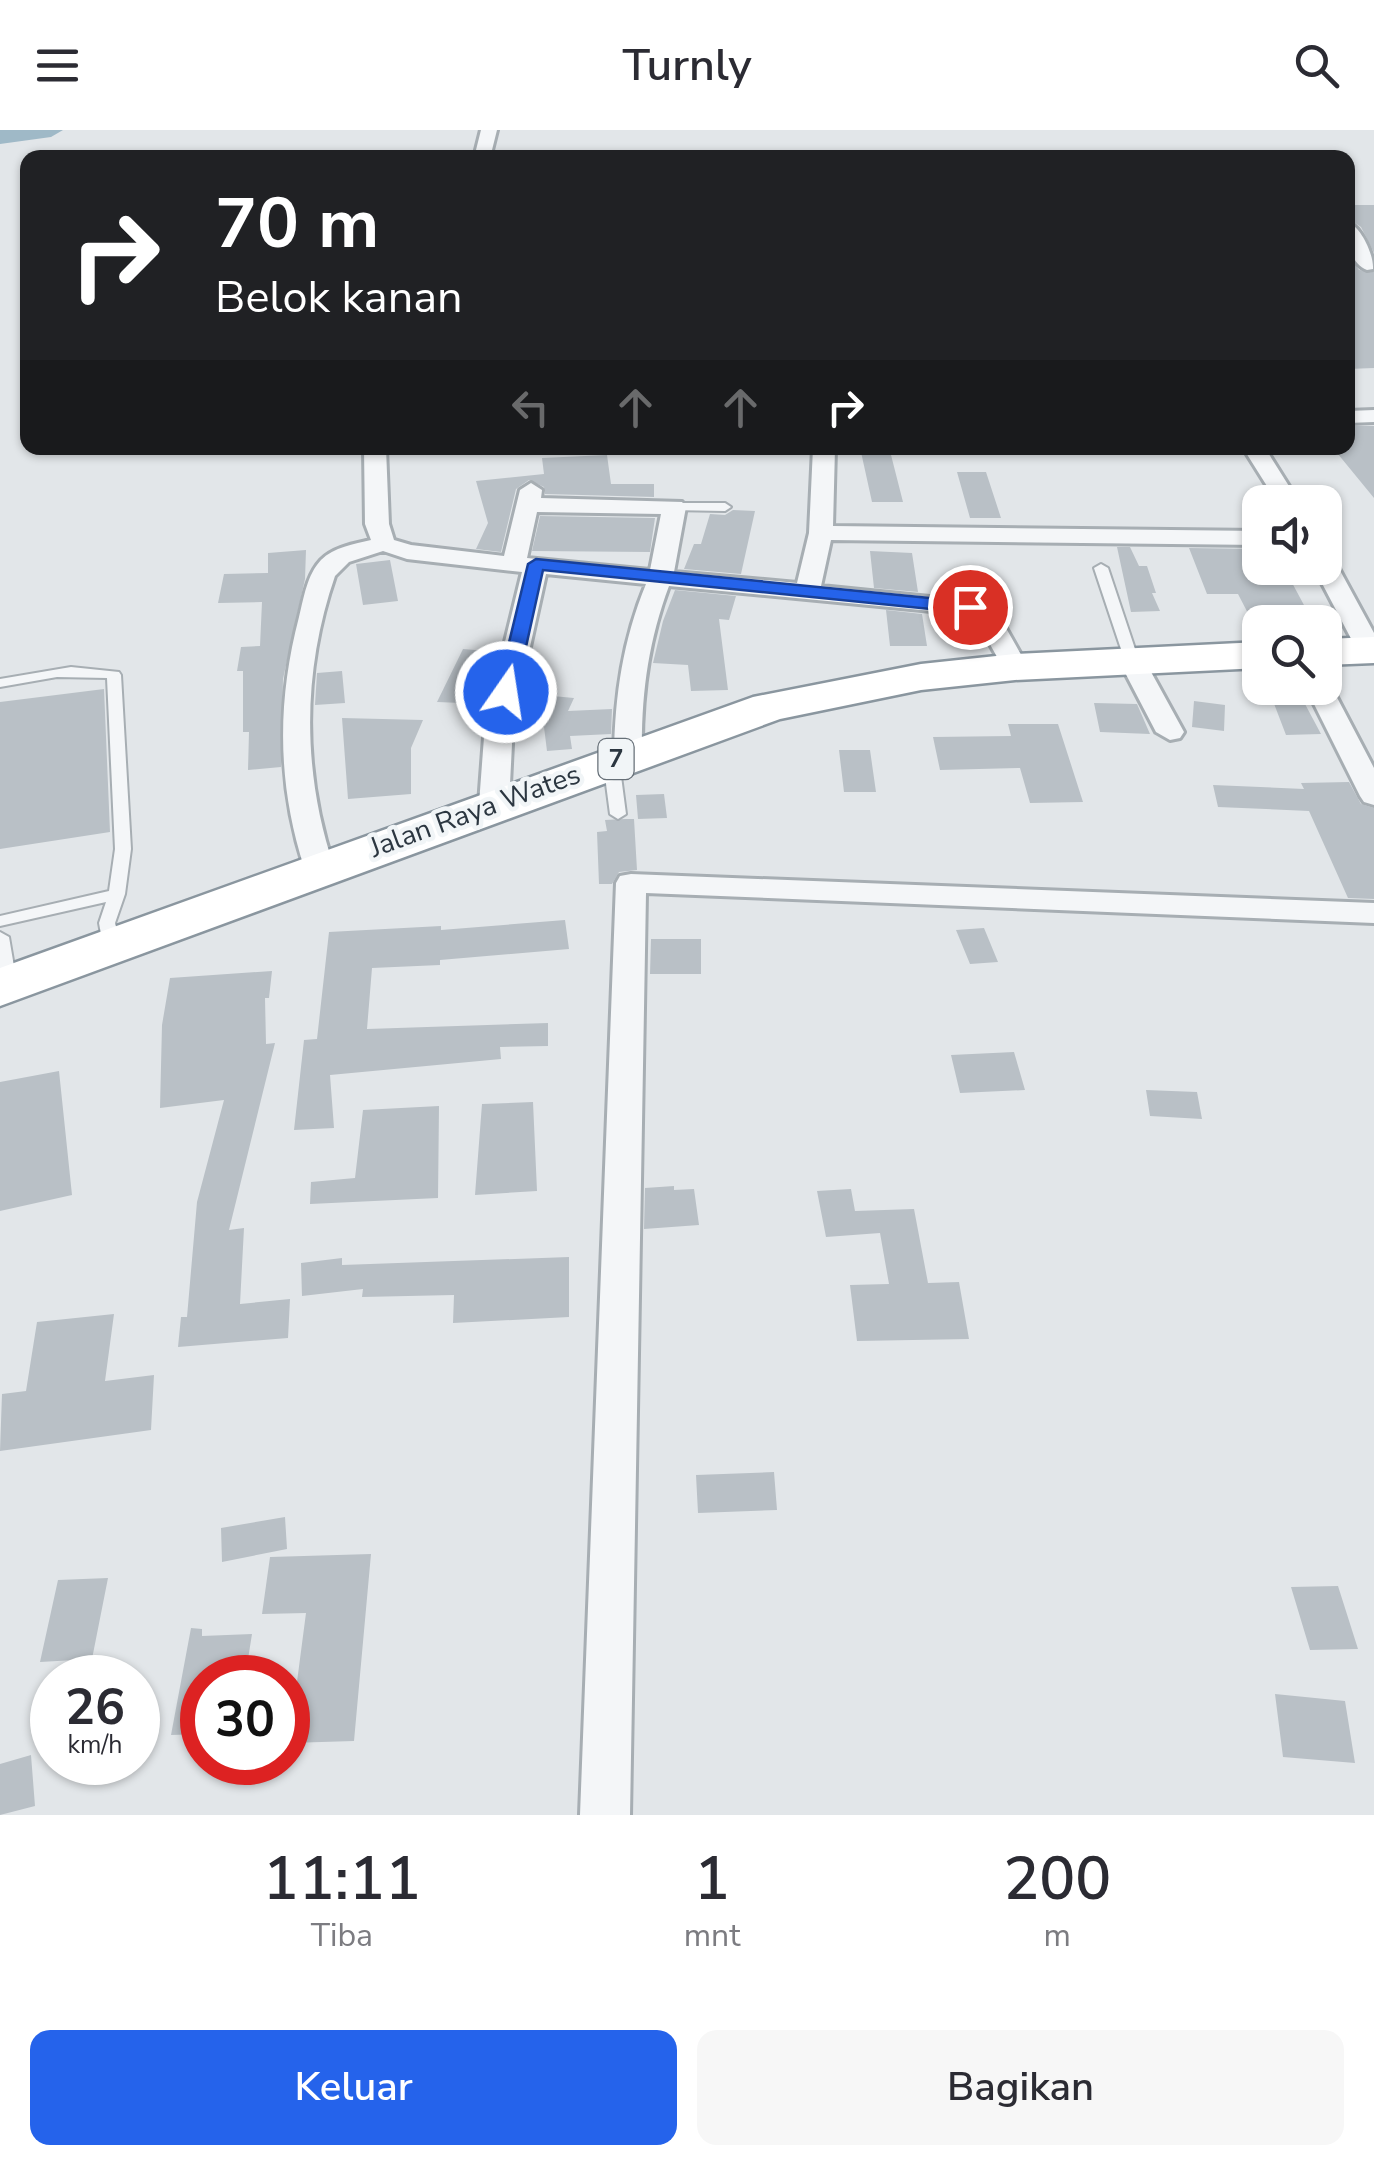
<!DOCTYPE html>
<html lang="id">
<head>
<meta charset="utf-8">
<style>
  body { margin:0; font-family:"Nunito Sans",sans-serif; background:#f7f7f7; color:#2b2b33; height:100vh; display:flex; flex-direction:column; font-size:38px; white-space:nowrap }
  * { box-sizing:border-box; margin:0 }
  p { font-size:32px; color:#7c7c81 }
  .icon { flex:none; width:55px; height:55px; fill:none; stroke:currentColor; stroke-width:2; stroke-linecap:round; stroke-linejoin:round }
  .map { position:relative; height:1685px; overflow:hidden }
  .panel { display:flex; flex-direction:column; background:#fff; flex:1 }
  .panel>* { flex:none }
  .hud { position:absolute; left:20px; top:20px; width:1335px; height:305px; border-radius:20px; box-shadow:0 2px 8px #0004; background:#202124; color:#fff; overflow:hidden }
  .tools { position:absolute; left:1242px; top:355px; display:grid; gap:20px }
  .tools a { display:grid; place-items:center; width:100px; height:100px; border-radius:20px; background:#fff; box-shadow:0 2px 8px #0004; font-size:50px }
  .speed { position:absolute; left:30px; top:1525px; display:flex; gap:20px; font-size:50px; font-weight:700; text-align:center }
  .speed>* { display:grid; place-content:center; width:130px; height:130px; border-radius:50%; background:#fff; box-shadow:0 2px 8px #0004; line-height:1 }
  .speed small { font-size:25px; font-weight:400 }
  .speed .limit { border:15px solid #d22; background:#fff; color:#111 }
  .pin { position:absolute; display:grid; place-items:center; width:85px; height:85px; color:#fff; margin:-42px; border:5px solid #fff; border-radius:50%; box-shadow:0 2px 10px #0007 }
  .me { position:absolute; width:110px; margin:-55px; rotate:13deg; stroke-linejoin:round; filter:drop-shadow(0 0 8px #0008) }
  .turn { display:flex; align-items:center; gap:35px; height:210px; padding:0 30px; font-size:45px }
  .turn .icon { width:130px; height:130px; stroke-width:2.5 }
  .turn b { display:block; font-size:70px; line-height:85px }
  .lanes { display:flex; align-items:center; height:95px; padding:0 30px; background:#0003; justify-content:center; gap:50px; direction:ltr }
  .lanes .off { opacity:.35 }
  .eta { display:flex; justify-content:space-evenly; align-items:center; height:170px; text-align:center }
  .eta b { font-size:60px; font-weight:600; line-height:70px }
  .cta { display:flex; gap:20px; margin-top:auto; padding:20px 30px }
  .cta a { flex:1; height:115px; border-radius:20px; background:#2563eb; color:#fff; font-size:40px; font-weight:600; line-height:115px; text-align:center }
  .cta a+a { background:#f7f7f7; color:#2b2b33 }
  header { display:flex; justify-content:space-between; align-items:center; height:130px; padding:0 30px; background:#fff; font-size:45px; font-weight:600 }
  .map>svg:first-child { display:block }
</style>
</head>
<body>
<header><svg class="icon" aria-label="menu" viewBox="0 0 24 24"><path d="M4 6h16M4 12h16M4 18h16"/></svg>Turnly<svg class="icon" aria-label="search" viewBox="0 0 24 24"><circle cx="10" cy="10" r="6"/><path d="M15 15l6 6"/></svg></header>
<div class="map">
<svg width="1374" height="1685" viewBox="0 0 1374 1685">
  <rect width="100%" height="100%" fill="#e2e6e9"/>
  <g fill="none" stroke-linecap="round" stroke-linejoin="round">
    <path fill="#9fb9c7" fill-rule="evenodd" d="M0,0H63L51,7L0,14Z"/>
  </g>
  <path fill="#b9c0c6" d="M1348,75H1374V123L1361,97L1348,88Z
    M1348,123L1359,140L1374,142V238L1348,239Z
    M1348,296H1374V368L1333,318H1348Z
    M890,321L903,372H872L861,322Z
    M607,325L611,354H654V367L545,364L544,357L529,350L516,359L501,422L476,419L488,393L476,351L544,344L542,328Z
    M957,342H986L1001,388H970Z
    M733,380L755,381L741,444L684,439L694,414H701L710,384L725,385Z
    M540,386L655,388L650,422L532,421Z
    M1117,417H1130L1139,436H1147L1156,463H1152L1160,481L1131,482Z
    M1189,418L1258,419L1260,450L1290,449L1312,490L1252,491L1238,464H1207Z
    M306,420L305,449L283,549L281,637L248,640L249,602H243V541H237L241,517L260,516L262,472L218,473L224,444L268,443V423Z
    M870,421L912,423L918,462L874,458Z
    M390,430L398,471L363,475L356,434Z
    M675,460L736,466L729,490L719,489L728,560L691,561L688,535L653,533L663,491Z
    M886,480L922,484L927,516H890Z
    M463,519L499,522L486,574L437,572Z
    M342,541L345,573L315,575L317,543Z
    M1268,558L1297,559L1321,604L1286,605Z
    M104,559L110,702L0,719V572Z
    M542,565L574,568L568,581L612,579L611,604L570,606L572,619L547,621L544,597L526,595Z
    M1194,571L1225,575L1224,601L1192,597Z
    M1094,573L1137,574L1150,604L1100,602Z
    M342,588L423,590L411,618V664L348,669Z
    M1008,594H1058L1083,672L1030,673L1020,638L940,640L933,607L1011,606Z
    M839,620H870L876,662H844Z
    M1349,652L1361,674L1374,678V769L1348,768L1309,681L1218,677L1213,655L1304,659L1301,653Z
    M664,664L667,688L638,689L636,665Z
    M625,689H634L637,740L619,742L612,754H599L597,702L607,701L605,690Z
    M565,790L569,819L440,830V835L372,838L367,899L548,893V916L500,917L501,929L330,945L334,998L294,1000L304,910L317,909L329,802L441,796V800Z
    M984,798L998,832L970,834L956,800Z
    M651,809H701V844H650Z
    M272,841L269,868H265L266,914L275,913L229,1100L244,1098L240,1174L290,1169L288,1208L178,1217L181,1187H187L197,1072L224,970L160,978L162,895L170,848Z
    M1014,922L1025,960L960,963L951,925Z
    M59,941L72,1065L0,1081V952Z
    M1146,960L1197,962L1202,989L1150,986Z
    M533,972L537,1061L475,1065L482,974Z
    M439,976L438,1068L310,1074L311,1052L355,1048L363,980Z
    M674,1056V1060L694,1059L699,1095L644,1099L645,1058Z
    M851,1059L855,1081L914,1079L928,1153L959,1152L969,1209L857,1211L850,1155L889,1154L880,1103L826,1107L817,1061Z
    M569,1127V1187L453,1193L454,1165L362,1167L363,1159L302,1166L301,1133L342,1128V1135Z
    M114,1184L105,1251L154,1245L151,1300L0,1321L2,1264L26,1261L37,1192Z
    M774,1342L777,1380L698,1383L696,1345Z
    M285,1387L287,1419L222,1432L221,1398Z
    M371,1424L354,1611L289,1613L306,1483L262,1484L270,1427Z
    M108,1448L92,1529L40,1532L58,1450Z
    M1338,1456L1358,1519L1310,1520L1291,1457Z
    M191,1498L202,1499V1506L252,1504L245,1548H202V1604L171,1605Z
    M1275,1564L1345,1571L1355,1633L1283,1627Z
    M31,1625L35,1676L0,1685V1634Z"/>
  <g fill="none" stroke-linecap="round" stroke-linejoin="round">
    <g stroke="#a7aeb3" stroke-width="4">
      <path id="service" d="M674,373H725L731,377L725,381L670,380L668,377Z
        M1101,434L1108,438L1139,531L1137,534L1132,535L1125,531L1094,438Z
        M71,537L119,542L121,545L131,719L125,764L115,793L121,815L112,820L103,815L99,793L106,772L0,796V786L109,761L115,719L107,548L57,547L0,557V549Z
        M611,626L619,631L626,684L618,689L610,684L603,631Z
        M0,802L9,807L17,854L8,860L0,855Z"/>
    </g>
    <g stroke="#a7aeb3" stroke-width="6">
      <path id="minor" d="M481,0H497L490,28H474Z
        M1348,92C1361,97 1374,125 1373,139L1367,140C1349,133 1347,109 1348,92Z
        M1374,280V292L1348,293V281Z
        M364,318H386L389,394L394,410L411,415L504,426L520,360L531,353L542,360L541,368L682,372L686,377L674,442L797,453L809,403L813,318H835L833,396L1260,401V415L831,410L821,456L979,472L1002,491L1028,537L1015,545L1006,543L982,500L963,484L669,456C648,512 641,566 642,625L628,633L614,625C615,565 623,510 646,454L546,444L513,594L509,674L504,680H484L479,674L485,594L522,442L407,429L383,421L349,432L335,446C302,541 302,642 334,737L330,743H308L304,737C277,653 277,571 299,487C304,467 307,445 321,430C334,417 354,414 371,410L365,394ZM537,382L661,384L650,440L527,428Z
        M1243,318H1265L1299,372H1277Z
        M1325,428L1337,435L1374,503V527L1361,526L1357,520L1314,438H1325Z
        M1132,523L1145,531L1184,602L1180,608L1170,610L1156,602L1119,531Z
        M1325,551L1332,558L1374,638V675L1364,672L1360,666L1306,558H1325Z
        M631,744L1374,773V793L646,763L630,1685H580L616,753L620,746Z"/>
    </g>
    <g stroke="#8a969f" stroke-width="5">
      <path id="trunk" d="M1374,507V533L1325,535V509Z
        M1260,512V538L1015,550L921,560L780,589L0,876V838L753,567L921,534L1015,524Z"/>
    </g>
    <use href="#service" fill="#f4f6f8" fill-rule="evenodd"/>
    <use href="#minor" fill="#f4f6f8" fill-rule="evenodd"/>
    <use href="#trunk" fill="#fff" fill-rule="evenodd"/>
  </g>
  <path fill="#2563eb" stroke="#184099" stroke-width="2.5" d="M536,429L970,472L978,477L970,483L543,440L516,562L506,568L497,562L528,434Z"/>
  <g text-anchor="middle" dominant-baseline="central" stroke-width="9" stroke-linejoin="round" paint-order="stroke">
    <rect fill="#f1f5f7" stroke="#666f77" stroke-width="2.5" x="598.5" y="609" width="35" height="40" rx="8"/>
    <g font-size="25" font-weight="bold" fill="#2b3640">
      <text x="616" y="629">7</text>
    </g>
    <g font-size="28" fill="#2b3640" stroke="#f1f5f7">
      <text transform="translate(475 681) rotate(-20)">Jalan Raya Wates</text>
    </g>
  </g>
</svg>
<div class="tools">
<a><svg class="icon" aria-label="sound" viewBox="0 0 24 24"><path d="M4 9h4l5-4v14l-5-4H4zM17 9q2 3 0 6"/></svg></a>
<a><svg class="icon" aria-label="search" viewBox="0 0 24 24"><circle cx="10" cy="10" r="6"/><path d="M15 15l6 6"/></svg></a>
</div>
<div class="speed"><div>26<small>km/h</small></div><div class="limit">30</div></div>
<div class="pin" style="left:970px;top:477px;background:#d93025"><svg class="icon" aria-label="arrive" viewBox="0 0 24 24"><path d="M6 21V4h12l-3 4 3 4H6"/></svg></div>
<svg class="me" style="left:506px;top:562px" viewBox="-20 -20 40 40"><circle r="17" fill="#2563eb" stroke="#fff" stroke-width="3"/><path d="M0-11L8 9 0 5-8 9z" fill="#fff"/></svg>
<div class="hud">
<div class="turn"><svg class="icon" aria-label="right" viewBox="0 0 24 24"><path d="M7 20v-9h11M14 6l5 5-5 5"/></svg><div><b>70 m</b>Belok kanan</div></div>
<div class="lanes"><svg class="icon off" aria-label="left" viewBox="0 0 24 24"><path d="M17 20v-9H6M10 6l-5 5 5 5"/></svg><svg class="icon off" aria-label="ahead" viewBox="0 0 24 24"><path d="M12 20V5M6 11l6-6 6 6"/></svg><svg class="icon off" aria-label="ahead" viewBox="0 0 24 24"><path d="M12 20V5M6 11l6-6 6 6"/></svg><svg class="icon" aria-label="right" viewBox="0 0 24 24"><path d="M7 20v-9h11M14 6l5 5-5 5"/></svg></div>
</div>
</div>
<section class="panel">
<div class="eta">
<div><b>11:11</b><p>Tiba</p></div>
<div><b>1</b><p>mnt</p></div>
<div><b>200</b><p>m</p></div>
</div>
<div class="cta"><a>Keluar</a><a>Bagikan</a></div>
</section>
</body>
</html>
